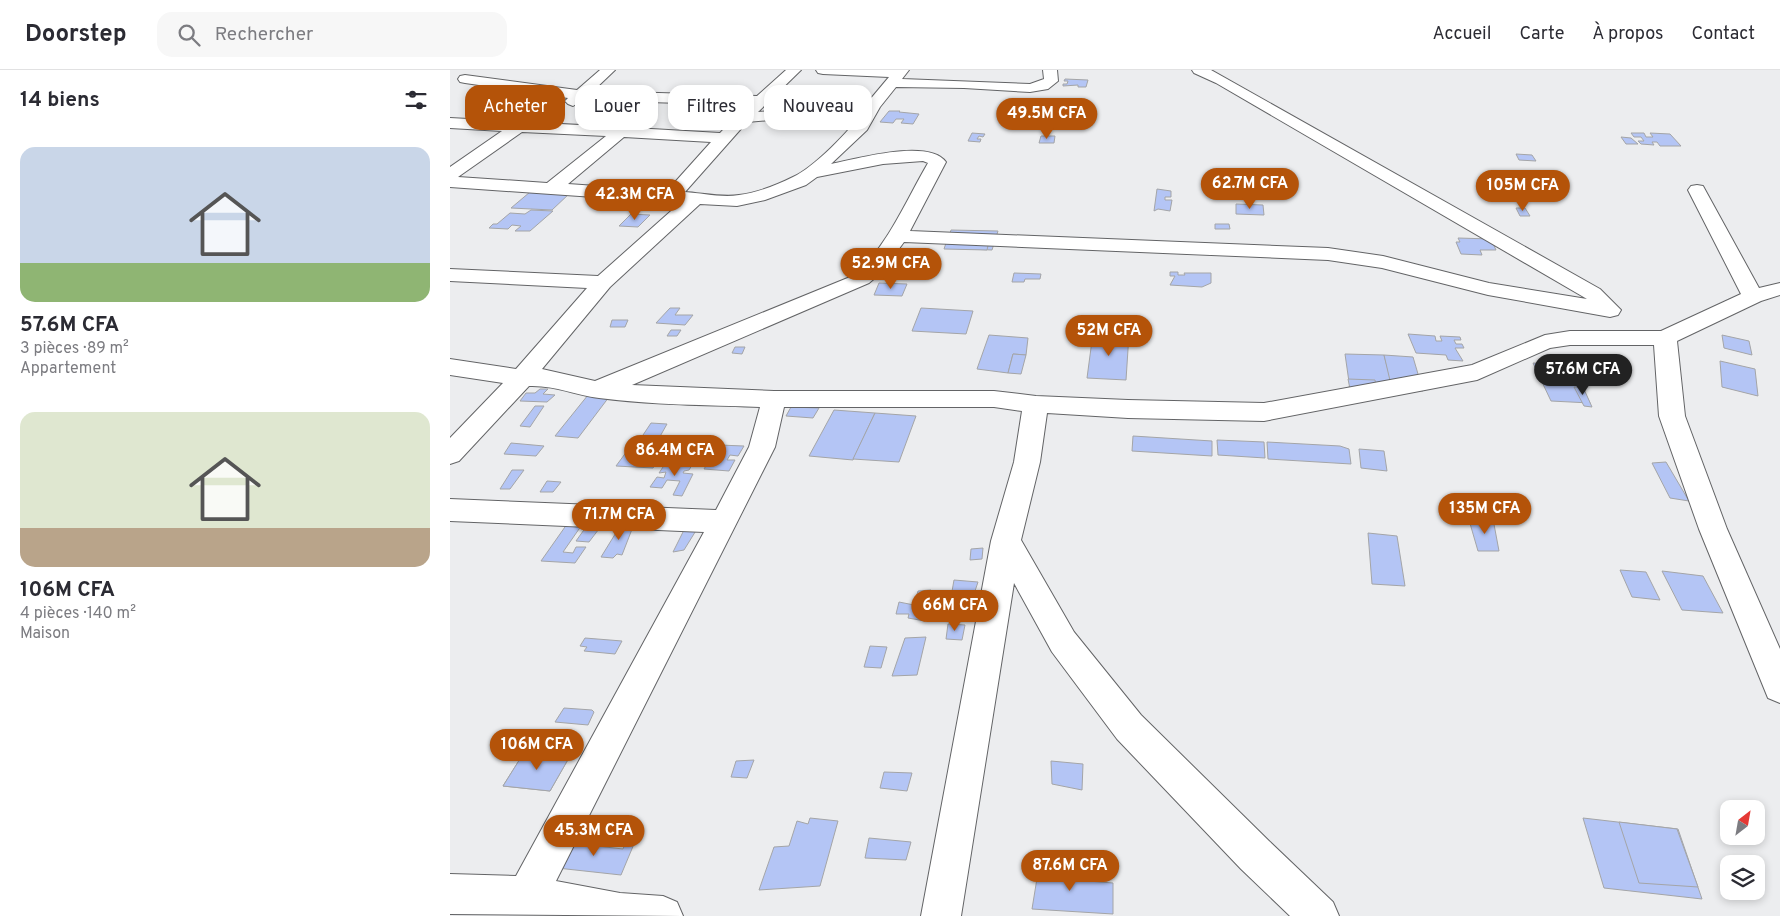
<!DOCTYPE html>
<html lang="fr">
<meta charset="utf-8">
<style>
:root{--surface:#fff;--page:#f7f7f7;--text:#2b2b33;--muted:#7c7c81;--line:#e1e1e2;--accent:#b45309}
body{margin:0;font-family:Overpass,sans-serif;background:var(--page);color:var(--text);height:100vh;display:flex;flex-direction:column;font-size:19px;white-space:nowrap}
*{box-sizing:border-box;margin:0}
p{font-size:16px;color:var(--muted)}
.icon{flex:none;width:28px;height:28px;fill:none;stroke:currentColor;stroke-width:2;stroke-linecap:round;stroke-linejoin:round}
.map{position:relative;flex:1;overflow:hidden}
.panel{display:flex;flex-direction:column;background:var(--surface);width:450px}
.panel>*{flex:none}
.top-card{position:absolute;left:15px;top:15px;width:475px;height:45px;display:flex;gap:10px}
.needle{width:32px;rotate:31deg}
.tools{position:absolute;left:1270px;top:730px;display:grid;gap:10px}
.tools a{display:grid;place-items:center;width:45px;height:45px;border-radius:10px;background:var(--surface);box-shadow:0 2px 8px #0003;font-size:25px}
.price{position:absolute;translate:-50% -42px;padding:0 11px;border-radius:18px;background:var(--accent);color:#fff;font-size:16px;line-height:32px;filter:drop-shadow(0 1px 2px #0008)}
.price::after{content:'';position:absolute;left:50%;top:30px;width:15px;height:11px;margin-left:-8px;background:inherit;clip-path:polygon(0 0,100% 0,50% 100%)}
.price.active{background:#222;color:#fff}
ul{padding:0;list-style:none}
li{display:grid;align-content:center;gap:10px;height:265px;padding:0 20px}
li span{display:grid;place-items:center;height:155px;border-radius:15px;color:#555}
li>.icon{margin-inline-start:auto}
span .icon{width:90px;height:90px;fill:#fffc;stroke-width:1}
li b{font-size:21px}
h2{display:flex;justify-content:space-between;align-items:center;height:60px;padding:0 20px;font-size:21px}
.chip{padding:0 18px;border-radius:15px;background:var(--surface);box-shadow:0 2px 8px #0003;font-size:18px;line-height:45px}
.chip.active{background:var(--accent);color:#fff}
header{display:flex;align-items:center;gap:30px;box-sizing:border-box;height:70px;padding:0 25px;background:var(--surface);border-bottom:1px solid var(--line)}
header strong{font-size:24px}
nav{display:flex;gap:28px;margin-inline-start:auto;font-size:18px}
.search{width:350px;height:45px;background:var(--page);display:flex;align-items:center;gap:12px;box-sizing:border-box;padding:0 18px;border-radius:15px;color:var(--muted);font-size:19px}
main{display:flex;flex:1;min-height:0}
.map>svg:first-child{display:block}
</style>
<header>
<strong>Doorstep</strong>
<div class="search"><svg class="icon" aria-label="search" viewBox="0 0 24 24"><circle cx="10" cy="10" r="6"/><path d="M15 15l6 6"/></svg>Rechercher</div>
<nav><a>Accueil</a><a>Carte</a><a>À propos</a><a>Contact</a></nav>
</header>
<main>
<section class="panel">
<h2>14 biens<svg class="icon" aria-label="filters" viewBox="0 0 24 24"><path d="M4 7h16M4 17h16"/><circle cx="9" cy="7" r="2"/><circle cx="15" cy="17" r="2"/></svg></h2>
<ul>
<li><span style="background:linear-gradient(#c9d6e8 75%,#8fb573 0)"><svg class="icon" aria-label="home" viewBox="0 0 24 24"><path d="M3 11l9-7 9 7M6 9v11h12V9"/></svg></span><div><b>57.6M CFA</b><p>3 pièces · 89 m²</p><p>Appartement</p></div></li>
<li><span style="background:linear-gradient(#dfe7d0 75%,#b9a48a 0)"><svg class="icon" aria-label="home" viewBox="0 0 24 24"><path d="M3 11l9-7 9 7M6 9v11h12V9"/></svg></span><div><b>106M CFA</b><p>4 pièces · 140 m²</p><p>Maison</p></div></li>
</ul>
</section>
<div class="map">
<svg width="1330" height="846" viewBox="0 0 1330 846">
<rect width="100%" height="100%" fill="#ecedef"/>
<g fill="#b4c5f5" stroke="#a4a5a7">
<polygon points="615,9 638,10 636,17 628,17 628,15 613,16 613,14 617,14 618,11 614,11"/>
<polygon points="439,41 450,41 449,42 469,44 463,54 451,53 454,49 446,49 443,53 430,52"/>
<polygon points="607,50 625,50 624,54 626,54 624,57 610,56 606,55"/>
<polygon points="522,63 535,64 533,67 529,66 527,69 531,69 530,72 518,71"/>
<polygon points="1181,63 1194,63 1196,67 1203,67 1200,63 1220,64 1231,76 1210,76 1207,72 1202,72 1204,75 1191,74 1188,71 1194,71 1191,67 1184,67"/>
<polygon points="591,66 605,66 604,73 589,73"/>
<polygon points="1171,67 1181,68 1188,74 1176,74"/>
<polygon points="1066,84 1082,85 1086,91 1069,90"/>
<polygon points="785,102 800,103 800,114 785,113"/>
<polygon points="773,104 781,104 780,113 773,112"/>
<polygon points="1032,109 1057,110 1060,113 1033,112"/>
<polygon points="707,119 721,121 721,127 715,127 715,130 722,130 720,141 708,139 704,141"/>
<polygon points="80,122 120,123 102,140 61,138"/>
<polygon points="786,134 813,135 814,145 786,144"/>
<polygon points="1066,138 1075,138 1080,146 1070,146"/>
<polygon points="81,140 103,141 80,161 65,161 71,156 62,155 58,159 39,158 43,154 47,154 60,143 75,144"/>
<polygon points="181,144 200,145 188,157 169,156"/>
<polygon points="765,154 779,154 780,159 765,159"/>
<polygon points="501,160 548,161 542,180 495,178"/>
<polygon points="540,167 537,180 494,179 496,173"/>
<polygon points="1008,168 1041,169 1046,180 1030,180 1032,185 1011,184 1006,172 1010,172"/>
<polygon points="720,202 728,202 728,205 735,205 734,203 761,203 761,213 752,217 720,215 725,206 720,206"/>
<polygon points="564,203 591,204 590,209 575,209 574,212 562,212"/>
<polygon points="429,213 457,214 452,226 424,225"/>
<polygon points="220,238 230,238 225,245 243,245 235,255 206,253"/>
<polygon points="471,238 523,241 516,264 462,261"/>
<polygon points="162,250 178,250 175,257 160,257"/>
<polygon points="221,260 231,260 227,266 217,266"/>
<polygon points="643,263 679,264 676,310 637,308"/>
<polygon points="958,264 985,266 986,271 992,271 990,266 1010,267 1011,270 1004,270 1006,274 1012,274 1014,278 1005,278 1013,291 998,290 996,285 966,283"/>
<polygon points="539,265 578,268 576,285 563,284 558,303 527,299"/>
<polygon points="1272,265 1299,271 1302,285 1274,278"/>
<polygon points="285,277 295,277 292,284 282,283"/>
<polygon points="563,284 576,285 571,304 558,303"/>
<polygon points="895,284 934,285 944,322 900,319 899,316 905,316 904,312 899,312"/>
<polygon points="934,285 963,287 973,321 942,319"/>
<polygon points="1270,291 1305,299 1308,326 1272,317"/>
<polygon points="1083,293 1121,295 1140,333 1101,331"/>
<polygon points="1086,298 1116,300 1121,314 1093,313"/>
<polygon points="898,309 925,310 927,321 900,319"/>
<polygon points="1124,317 1133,317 1142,337 1134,336"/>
<polygon points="90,319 98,319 93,324 105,325 97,332 70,331 76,323 85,323"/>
<polygon points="138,325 159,327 128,368 105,366"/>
<polygon points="85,336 94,336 80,357 70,356"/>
<polygon points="341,337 369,338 363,348 336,346"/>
<polygon points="384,340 425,343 403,390 359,386"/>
<polygon points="425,343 466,346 449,392 403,389"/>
<polygon points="201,353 217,354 208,370 191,368"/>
<polygon points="683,366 762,371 762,386 682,381"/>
<polygon points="767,370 814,372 815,388 768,385"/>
<polygon points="817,372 890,376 899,379 901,394 818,389"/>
<polygon points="61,373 94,376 86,386 54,384"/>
<polygon points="269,375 294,376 288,386 280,385 277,390 285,390 279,401 254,399"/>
<polygon points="180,377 216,379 203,398 166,396"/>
<polygon points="909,379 934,381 937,401 911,398"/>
<polygon points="1216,392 1239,431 1220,428 1202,393"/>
<polygon points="215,394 242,395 239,400 234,401 233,403 243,404 232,426 223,425 230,411 217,410 212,418 200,417 207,407 214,408 216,402 209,403"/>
<polygon points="62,400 74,400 60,419 50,419"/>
<polygon points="97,411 111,412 103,422 90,422"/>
<polygon points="122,447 136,449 113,482 123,483 126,477 136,477 125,493 91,491"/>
<polygon points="1043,449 1049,481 1028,481 1019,450"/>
<polygon points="141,450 155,451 139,472 126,471"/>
<polygon points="172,453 184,454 172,485 167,484 163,488 151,487"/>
<polygon points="247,459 234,480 223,482 234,460"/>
<polygon points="918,463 947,466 955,516 922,514"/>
<polygon points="533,478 532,489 520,490 521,479"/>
<polygon points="1170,500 1196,502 1210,530 1182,527"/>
<polygon points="1212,501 1253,506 1273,543 1232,540"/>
<polygon points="504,510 528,512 522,530 501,527"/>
<polygon points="481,520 475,551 458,548 459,544 446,544 449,532 464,535 468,521"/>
<polygon points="498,554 515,555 512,570 496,569"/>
<polygon points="476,567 467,605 442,606 455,568"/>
<polygon points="135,568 172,571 165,584 134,581 137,577 130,576"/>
<polygon points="420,576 437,577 431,598 414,597"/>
<polygon points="114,638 142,640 144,642 138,655 105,652"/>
<polygon points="75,681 120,686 100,721 53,716"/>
<polygon points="75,681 120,686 100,721 53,716"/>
<polygon points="304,690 297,708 281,707 286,691"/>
<polygon points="601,691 633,694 632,720 602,714"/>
<polygon points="434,702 462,703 457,721 430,718"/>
<polygon points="360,748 388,751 370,816 309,820 324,777 339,776 347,751 358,754"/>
<polygon points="1133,748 1228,759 1252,829 1154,818"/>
<polygon points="1169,752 1227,759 1248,817 1189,813"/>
<polygon points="180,761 189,762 171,805 98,797 111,772 173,779"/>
<polygon points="419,768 461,772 456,790 415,788"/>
<polygon points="590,790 613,792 613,809 663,813 663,844 582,839"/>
</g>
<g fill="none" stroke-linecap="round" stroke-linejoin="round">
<defs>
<path id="minor" d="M150 0H165L143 21 307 26 336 0H351L308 42 418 32 439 7 373 4 368 3 366 0H459L452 9 580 14 594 9 593 0H607L608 11 598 19 580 22 514 18 446 17 430 37 417 60 381 94C406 89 479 68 496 92L460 161 878 178 933 186 1039 213 1137 229 766 13 744 3 742 0H761L1150 219 1171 240 1168 245 1160 247 1038 225 932 198 878 190 454 172 432 202 419 213 182 315 324 321H544L586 326 678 330 814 333 1022 295 1095 265 1120 261H1211L1291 224 1238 120 1241 116 1247 115 1253 116 1309 218 1330 213V225L1311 231 1227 271 1235 346 1277 459 1330 579V633L1318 628 1249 459 1209 346 1204 275H1120L1100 278 1027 310 814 351 678 348 597 343 590 392 571 470 624 562 691 645 819 771 883 832 889 846H840L791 799 667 669 602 582 564 513 511 846H471L541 471 564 392 572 341 544 337H334L325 377 106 811 170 823 213 826 227 832 233 846 0 844V804L66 806 254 462 0 451V429L266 440 299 377 310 337C256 335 202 335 149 328 125 325 104 315 79 316L9 391 0 394V368L53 313 0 305V289L66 299 137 218 0 211V199L148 206 230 133 0 117V97L52 61 0 58V48L167 57 176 53 182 55 184 58 270 63 297 35 133 30 123 36 118 34 115 31 118 28 15 13 10 12 8 9 10 6 15 5 127 20ZM412 42C401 60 363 98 343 107 327 115 306 123 289 125 272 128 252 123 235 122L297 52ZM72 62 156 66 97 113 8 107ZM174 67 261 72 217 121 118 114ZM473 91 478 93C455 132 439 174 405 205L145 311 92 299 160 217 250 134 287 136 315 130 356 115 367 107 433 94Z"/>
</defs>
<use href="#minor" stroke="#636466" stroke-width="2"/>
<use href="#minor" fill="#fff" fill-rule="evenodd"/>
</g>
</svg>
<div class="tools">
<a><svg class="needle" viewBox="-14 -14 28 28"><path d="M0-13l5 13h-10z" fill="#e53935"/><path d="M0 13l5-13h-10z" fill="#7c7c81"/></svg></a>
<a><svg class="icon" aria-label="layers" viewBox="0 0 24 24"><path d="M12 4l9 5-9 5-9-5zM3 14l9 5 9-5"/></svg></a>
</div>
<b class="price" style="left:597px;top:70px">49.5M CFA</b>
<b class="price" style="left:800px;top:140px">62.7M CFA</b>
<b class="price" style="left:1073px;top:142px">105M CFA</b>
<b class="price" style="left:185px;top:151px">42.3M CFA</b>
<b class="price" style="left:441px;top:220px">52.9M CFA</b>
<b class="price" style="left:659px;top:287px">52M CFA</b>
<b class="price active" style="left:1133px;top:326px">57.6M CFA</b>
<b class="price" style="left:225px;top:407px">86.4M CFA</b>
<b class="price" style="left:1035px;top:465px">135M CFA</b>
<b class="price" style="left:169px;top:471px">71.7M CFA</b>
<b class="price" style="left:505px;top:562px">66M CFA</b>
<b class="price" style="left:87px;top:701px">106M CFA</b>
<b class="price" style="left:144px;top:787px">45.3M CFA</b>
<b class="price" style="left:620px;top:822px">87.6M CFA</b>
<div class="top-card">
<a class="chip active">Acheter</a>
<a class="chip">Louer</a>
<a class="chip">Filtres</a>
<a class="chip">Nouveau</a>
</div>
</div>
</main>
